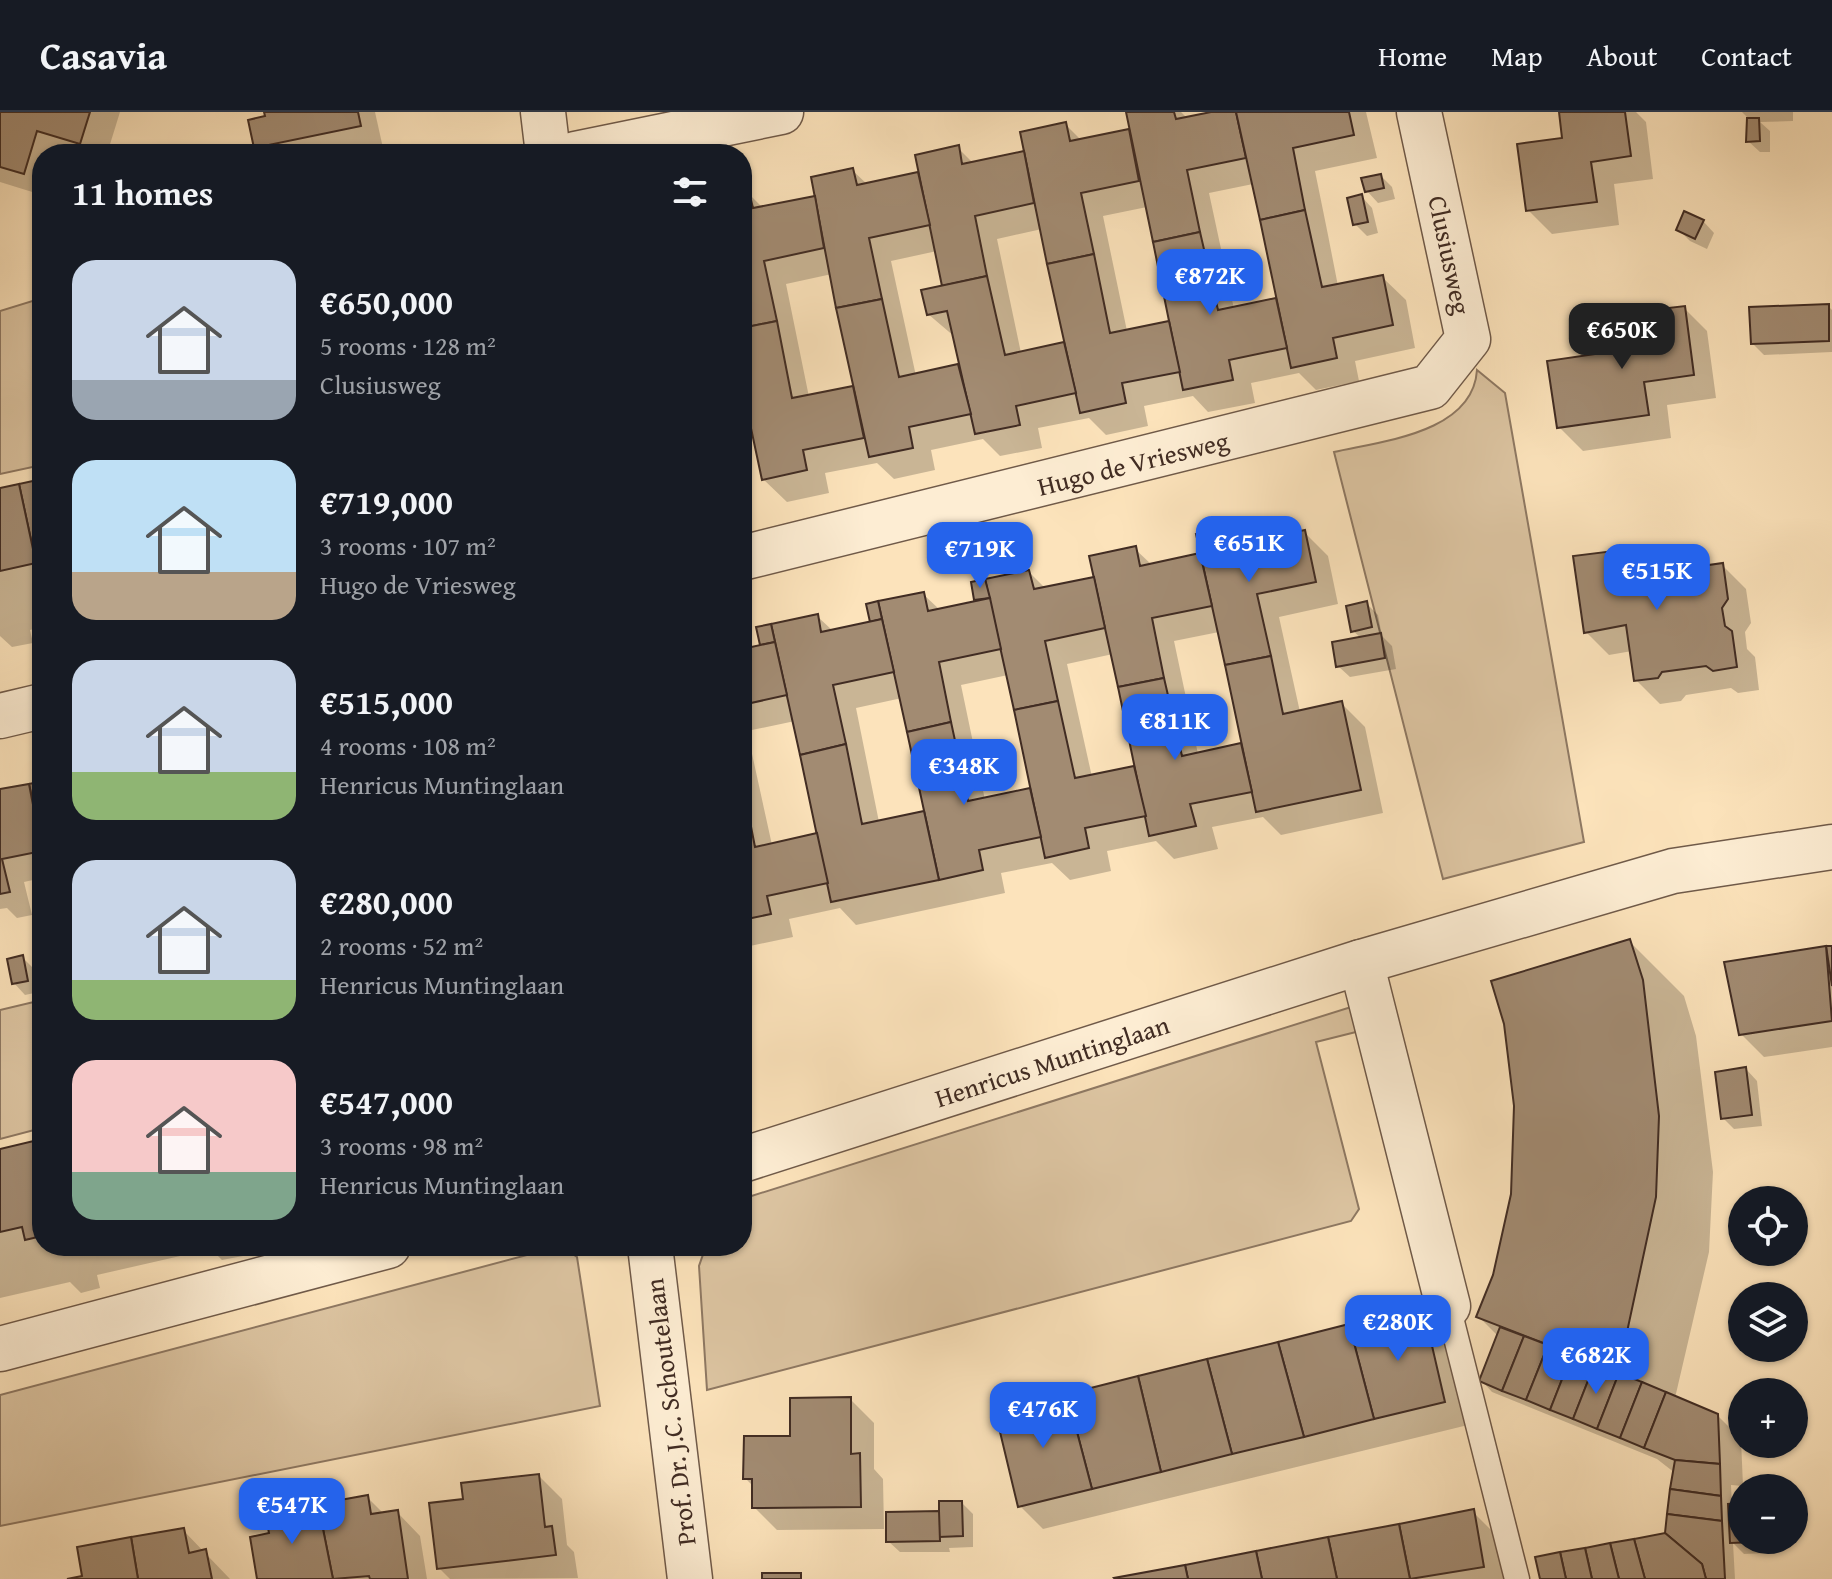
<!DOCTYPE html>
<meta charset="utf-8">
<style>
:root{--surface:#171b24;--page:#20242c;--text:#f1f3f6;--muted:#9ea1a6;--line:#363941;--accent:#2563eb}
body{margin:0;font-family:"Gentium Book Plus",serif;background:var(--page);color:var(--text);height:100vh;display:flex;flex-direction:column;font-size:30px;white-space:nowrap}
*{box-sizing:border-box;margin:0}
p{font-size:26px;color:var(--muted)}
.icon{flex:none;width:44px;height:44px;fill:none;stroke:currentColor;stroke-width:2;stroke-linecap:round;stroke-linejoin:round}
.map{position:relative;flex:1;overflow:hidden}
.side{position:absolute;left:32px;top:32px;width:720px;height:1112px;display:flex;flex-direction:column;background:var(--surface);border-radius:32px;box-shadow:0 2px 6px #0004}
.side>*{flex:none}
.fabs{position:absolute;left:1728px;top:1074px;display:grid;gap:16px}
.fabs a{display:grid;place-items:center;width:80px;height:80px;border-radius:50%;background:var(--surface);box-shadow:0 2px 6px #0004;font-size:40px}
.price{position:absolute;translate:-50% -68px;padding:0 18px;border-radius:16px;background:var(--accent);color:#fff;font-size:26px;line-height:52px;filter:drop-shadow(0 2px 4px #0008)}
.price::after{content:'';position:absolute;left:50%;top:48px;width:24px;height:18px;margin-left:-12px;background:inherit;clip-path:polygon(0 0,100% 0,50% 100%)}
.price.active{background:#222;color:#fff}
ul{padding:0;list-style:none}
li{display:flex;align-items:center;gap:24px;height:200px;padding:0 40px}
li span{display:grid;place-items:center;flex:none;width:224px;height:160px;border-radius:24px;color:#555}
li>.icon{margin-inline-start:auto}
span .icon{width:96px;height:96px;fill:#fffc;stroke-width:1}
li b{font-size:34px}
h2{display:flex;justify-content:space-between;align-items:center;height:96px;padding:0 40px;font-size:34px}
header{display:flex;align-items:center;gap:48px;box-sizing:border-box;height:112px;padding:0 40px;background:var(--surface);border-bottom:2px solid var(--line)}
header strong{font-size:38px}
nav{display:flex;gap:44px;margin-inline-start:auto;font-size:28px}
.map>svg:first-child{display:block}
</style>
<header>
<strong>Casavia</strong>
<nav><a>Home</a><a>Map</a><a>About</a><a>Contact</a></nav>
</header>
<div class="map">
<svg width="1832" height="1467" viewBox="0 0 1832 1467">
<rect width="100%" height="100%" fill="#fce3bb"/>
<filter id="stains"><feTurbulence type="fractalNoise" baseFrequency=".0025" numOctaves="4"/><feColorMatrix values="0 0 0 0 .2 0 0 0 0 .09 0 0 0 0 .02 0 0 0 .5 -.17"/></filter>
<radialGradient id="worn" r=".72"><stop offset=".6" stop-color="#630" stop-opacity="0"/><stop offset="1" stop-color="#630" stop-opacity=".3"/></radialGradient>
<g fill="#dcc4a1" stroke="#8e7862" stroke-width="2">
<polygon points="42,186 42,353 0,362 0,199"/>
<path d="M1477 258 1505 281 1584 730 1443 767 1334 340C1382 329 1473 321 1477 258Z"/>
<polygon points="42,888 42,1016 0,1027 0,898"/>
<polygon points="1351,895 1356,920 1316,930 1359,1097 1351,1109 707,1278 699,1154 706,1134 742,1134 742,1087"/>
<polygon points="561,1134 577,1145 600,1294 0,1414 0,1283"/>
</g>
<g fill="#0003" fill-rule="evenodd">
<polygon points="0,0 120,0 107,42 42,42 42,83 0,70"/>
<polygon points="266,0 375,0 383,36 357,42 262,42 256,35"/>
<path d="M1128 0H1181L1188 7 1220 0H1366L1377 46 1315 59 1328 123 1338 174 1382 165 1406 188 1415 236 1355 249 1359 269 1316 278 1299 261 1251 271 1255 291 1208 300 1193 284 1144 294 1148 314 1106 323 1089 306 1038 316 1042 336 1000 344 983 327 931 338 935 358 894 367 877 351 825 361 829 381 787 390 763 367 742 264V83L749 82 763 96 817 86 852 58 868 73 921 62 958 36 974 52 1026 41 1065 12 1082 29 1131 19ZM1253 72 1278 187 1234 197 1209 81ZM1147 95 1171 210 1127 219 1103 104ZM1042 117 1067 232 1021 241 997 127ZM937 139 944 176 928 202 955 225 961 254 916 264 891 149ZM832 162 855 276 809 285 786 172Z"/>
<polygon points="1561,0 1636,0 1646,10 1653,67 1614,72 1619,113 1552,122 1528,98 1565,27"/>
<polygon points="1742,0 1793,0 1793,9 1760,10 1770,19 1770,40 1760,40 1748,29 1749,7"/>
<polygon points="1381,64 1392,75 1395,87 1378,91 1367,79"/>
<polygon points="1361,84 1372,96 1378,121 1367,124 1355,112"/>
<polygon points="1703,109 1714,121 1707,137 1690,129 1679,118"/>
<polygon points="1828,194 1832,198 1832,240 1764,243 1753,232"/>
<polygon points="1684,196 1707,219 1716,286 1667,293 1671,326 1583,339 1559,315 1632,239"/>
<polygon points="42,369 42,515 30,518 33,531 12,535 0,524 0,379"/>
<path d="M1241 414 1257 431 1305 421 1328 444 1338 492 1279 505 1300 600 1341 591 1365 615 1383 701 1281 723 1263 705 1212 715 1218 737 1174 747 1156 729 1107 739 1111 759 1070 768 1052 751 1001 761 1005 781 856 813 840 796 789 807 793 825 750 834 742 826V539L764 534 762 532 817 504 833 519 874 511 923 482 940 498 979 490 976 487 1029 460 1045 476 1097 466 1135 437 1152 453 1203 442ZM1219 520 1244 632 1198 642 1174 529ZM1113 542 1137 655 1092 665 1067 552ZM1008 563 1033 678 985 688 961 573ZM902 586 927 700 879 710 856 596ZM795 609 820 723 772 733 747 619Z"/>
<polygon points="1645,437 1668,460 1669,469 1722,453 1746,477 1751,511 1745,520 1747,537 1755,545 1759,578 1738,581 1731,576 1686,583 1681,589 1660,592 1636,568 1632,539 1609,543 1586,520"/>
<polygon points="1367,492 1378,503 1382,524 1392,534 1396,557 1350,565 1338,554 1361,526 1353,519"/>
<polygon points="42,671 42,766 24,770 32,803 17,806 7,796 0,797 0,680"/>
<polygon points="1630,830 1684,884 1696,924 1713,1060 1709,1140 1675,1286 1717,1303 1741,1327 1743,1374 1731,1373 1732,1393 1742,1393 1742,1428 1767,1428 1767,1441 1744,1442 1733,1431 1735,1467 1542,1467 1666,1423 1675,1361 1657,1347 1492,1280 1481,1268 1499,1225 1479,1205"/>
<polygon points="1832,836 1832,935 1764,945 1741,922 1726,852"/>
<polygon points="23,846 34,857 39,880 25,883 14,871"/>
<polygon points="1746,957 1757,969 1762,1014 1734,1017 1723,1006"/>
<polygon points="42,1030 42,1134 240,1134 243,1144 222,1148 211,1137 97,1163 100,1176 81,1181 70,1170 0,1186 0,1039"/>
<polygon points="1422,1198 1445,1221 1468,1313 1043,1417 1020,1394"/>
<polygon points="850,1287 874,1311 874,1357 883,1367 884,1417 777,1418 754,1395 754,1375 745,1366 792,1326"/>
<polygon points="539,1364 562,1387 567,1433 574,1440 578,1466 450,1467 439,1456 465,1389"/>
<polygon points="367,1385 384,1402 397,1400 420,1424 427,1467 259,1467 272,1423"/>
<polygon points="962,1391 973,1402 973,1435 949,1436 950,1440 900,1440 888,1429"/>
<polygon points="1473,1400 1496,1423 1504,1467 1122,1467"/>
<polygon points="183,1418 230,1467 77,1467 84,1466"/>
</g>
<g fill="#a28b72" stroke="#412c23" stroke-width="2">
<polygon points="0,0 90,0 80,32 37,19 24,62 0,55"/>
<polygon points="264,0 358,0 361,14 254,36 248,8 265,4"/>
<polygon points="1126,0 1174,0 1176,7 1211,0 1236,0 1246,46 1187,58 1200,120 1153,130"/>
<polygon points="1236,0 1349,0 1354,23 1293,36 1305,98 1260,108"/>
<polygon points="1559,0 1625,0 1631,44 1591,50 1597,90 1526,99 1517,32 1562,26"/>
<polygon points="1747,6 1759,6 1760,29 1746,30"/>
<polygon points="1066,10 1070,29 1129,17 1139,69 1081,81 1094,142 1047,152 1020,20"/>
<polygon points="959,33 962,52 1024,39 1034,91 975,104 987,164 942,174 915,43"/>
<polygon points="853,56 857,73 918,60 930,113 869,126 882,187 836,196 811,65"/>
<polygon points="1381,62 1384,76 1365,80 1361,66"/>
<polygon points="749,80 753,96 815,84 824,136 764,149 777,209 742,216 742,81"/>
<polygon points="1362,82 1368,110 1353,113 1347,86"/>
<polygon points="1305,98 1322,175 1383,163 1393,213 1333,226 1337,246 1291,256 1260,108"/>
<polygon points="1684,99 1704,108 1695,127 1676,118"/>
<polygon points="1200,120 1218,198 1276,186 1287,236 1229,248 1233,268 1183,278 1153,130"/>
<polygon points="1094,142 1110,221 1169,209 1180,260 1122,271 1126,291 1080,301 1047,152"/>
<polygon points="987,164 1005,243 1064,230 1076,281 1016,294 1020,313 975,322 947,199 927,203 921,178"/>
<polygon points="882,187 899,265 958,252 971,302 909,315 913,336 869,345 836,196"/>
<polygon points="1829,192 1829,229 1751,232 1749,195"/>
<polygon points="1685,194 1694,263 1644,270 1649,303 1557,316 1547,249 1630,237 1625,201"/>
<polygon points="777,209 792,286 853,274 864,326 803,338 807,358 762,368 742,274 742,216"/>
<polygon points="42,367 42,450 36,451 19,372"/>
<polygon points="19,372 36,451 0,459 0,376"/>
<polygon points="1241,412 1245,431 1305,418 1316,470 1257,482 1271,544 1225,553 1196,422"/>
<polygon points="1136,434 1140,454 1200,441 1212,494 1152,506 1164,566 1118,575 1089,444"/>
<polygon points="1646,435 1650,469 1682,465 1688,456 1723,451 1728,487 1722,496 1725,514 1732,519 1737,555 1713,559 1706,554 1662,560 1658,566 1634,569 1626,513 1584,521 1573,444"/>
<polygon points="1029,458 1034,477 1094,465 1105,516 1045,529 1058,589 1014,598 985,467"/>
<polygon points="985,467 990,486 974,488 971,470"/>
<polygon points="924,480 928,499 990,486 1001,537 939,550 951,610 907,620 878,489"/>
<polygon points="878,489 882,507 870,510 866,492"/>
<polygon points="1367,489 1372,515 1351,520 1346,494"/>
<polygon points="818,502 821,520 882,507 894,560 833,573 846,632 800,643 771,512"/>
<polygon points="771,512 775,530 760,533 756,515"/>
<polygon points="1381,521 1385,546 1336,555 1332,530"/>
<polygon points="775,530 787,583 742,593 742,537"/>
<polygon points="1271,544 1283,602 1342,589 1361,678 1256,700 1225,553"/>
<polygon points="1164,566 1182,644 1241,631 1252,680 1190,692 1196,714 1149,724 1118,575"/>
<polygon points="1058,589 1075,666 1134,654 1146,704 1085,716 1089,736 1045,746 1014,598"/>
<polygon points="951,610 968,689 1030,676 1041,725 979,738 983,758 939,768 907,620"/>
<polygon points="846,632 862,712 924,699 939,768 831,790 800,643"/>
<polygon points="42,669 42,733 29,672"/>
<polygon points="742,669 755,735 817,721 828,771 767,784 771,802 742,808"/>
<polygon points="29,672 42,739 2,747 10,780 0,782 0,677"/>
<polygon points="1630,827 1643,868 1659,1004 1656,1085 1627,1220 1611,1257 1476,1205 1493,1163 1511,1082 1514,994 1504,912 1491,869"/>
<polygon points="1826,834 1832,834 1832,874"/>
<polygon points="1826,834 1832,909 1739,923 1724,850"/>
<polygon points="23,843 28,869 12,872 7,847"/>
<polygon points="1746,955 1752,1003 1721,1007 1715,960"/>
<polygon points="42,1027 42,1124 25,1128 22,1115 0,1120 0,1037"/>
<polygon points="1423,1195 1445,1290 1374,1307 1349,1212"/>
<polygon points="1349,1212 1374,1307 1304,1325 1278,1230"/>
<polygon points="1500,1215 1524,1224 1502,1279 1479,1269"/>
<polygon points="1524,1224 1548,1233 1526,1288 1502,1279"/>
<polygon points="1278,1230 1304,1325 1232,1342 1207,1247"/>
<polygon points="1548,1233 1572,1242 1550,1298 1526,1288"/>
<polygon points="1572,1242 1595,1251 1573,1307 1550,1298"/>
<polygon points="1207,1247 1232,1342 1161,1360 1138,1264"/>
<polygon points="1595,1251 1619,1261 1597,1317 1573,1307"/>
<polygon points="1619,1261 1642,1270 1620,1326 1597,1317"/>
<polygon points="1138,1264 1161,1360 1092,1377 1067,1282"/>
<polygon points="1642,1270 1666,1280 1644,1336 1620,1326"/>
<polygon points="1666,1280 1718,1302 1720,1352 1675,1348 1644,1336"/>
<polygon points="1067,1282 1092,1377 1018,1395 995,1299"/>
<polygon points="851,1285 851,1342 860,1341 861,1395 752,1396 752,1367 743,1367 744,1324 790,1324 790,1286"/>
<polygon points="1675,1348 1720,1352 1721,1384 1670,1377"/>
<polygon points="539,1362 545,1415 552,1414 556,1443 437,1457 429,1391 463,1387 461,1371"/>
<polygon points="1670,1377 1721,1384 1722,1409 1667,1402"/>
<polygon points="368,1383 371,1402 398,1398 408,1467 370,1467 369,1464 333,1467 318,1392"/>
<polygon points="939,1389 962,1389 963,1424 939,1425"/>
<polygon points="1742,1391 1742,1428 1757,1430 1730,1431 1728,1392"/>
<polygon points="318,1392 333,1467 257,1467 250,1425 269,1421 265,1401"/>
<polygon points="1474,1397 1484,1455 1410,1467 1399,1412"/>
<polygon points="939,1399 940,1429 886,1430 886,1400"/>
<polygon points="1667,1402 1722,1409 1725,1467 1706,1467 1702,1452 1665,1421"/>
<polygon points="1399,1412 1410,1467 1337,1467 1328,1425"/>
<polygon points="184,1416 189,1441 206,1437 212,1467 138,1467 131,1425"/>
<polygon points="1665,1421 1702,1452 1706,1467 1645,1467 1634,1427"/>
<polygon points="131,1425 138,1467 67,1467 82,1464 77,1435"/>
<polygon points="1328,1425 1337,1467 1262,1467 1256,1439"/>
<polygon points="1634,1427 1645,1467 1619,1467 1610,1431"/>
<polygon points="1610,1431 1619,1467 1592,1467 1585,1436"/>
<polygon points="1585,1436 1592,1467 1566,1467 1560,1440"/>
<polygon points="1256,1439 1262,1467 1188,1467 1185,1453"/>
<polygon points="1560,1440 1566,1467 1540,1467 1535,1445"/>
<polygon points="1185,1453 1188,1467 1115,1467 1114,1466"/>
<rect x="762" y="1461" width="39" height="6"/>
</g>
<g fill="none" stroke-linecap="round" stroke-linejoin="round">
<defs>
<polyline id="lane" points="1448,1194 1517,1467"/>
<g id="street">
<polyline points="543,0 548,42"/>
<polyline points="575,42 781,0"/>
<polyline points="742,446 1430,275 1468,227 1419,0"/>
<polyline points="0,604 42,594"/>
<polyline points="1361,850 1448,1194"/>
<polyline points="742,1048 1361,850 1673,759 1832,735"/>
<polyline points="650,1134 690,1467"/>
<polyline points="0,1237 388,1134"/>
</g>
</defs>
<use href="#lane" stroke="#705a49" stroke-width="27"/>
<use href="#street" stroke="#705a49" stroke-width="47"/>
<use href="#lane" stroke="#fdedd3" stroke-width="24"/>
<use href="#street" stroke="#fdedd3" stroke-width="44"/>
</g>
<g text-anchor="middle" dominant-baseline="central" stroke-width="7" stroke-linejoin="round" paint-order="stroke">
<g font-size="26" fill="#412c23" stroke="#fdedd3">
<text transform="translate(1450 143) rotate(78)">Clusiusweg</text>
<text transform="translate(1133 351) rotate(-14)">Hugo de Vriesweg</text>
<text transform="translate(1052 949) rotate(-18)">Henricus Muntinglaan</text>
<text transform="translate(670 1300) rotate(-97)">Prof. Dr. J.C. Schoutelaan</text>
</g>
</g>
<rect width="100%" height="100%" filter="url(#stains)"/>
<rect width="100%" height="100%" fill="url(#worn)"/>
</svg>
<div class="fabs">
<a><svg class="icon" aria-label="locate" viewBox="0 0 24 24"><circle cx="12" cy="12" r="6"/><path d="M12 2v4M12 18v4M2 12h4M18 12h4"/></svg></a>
<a><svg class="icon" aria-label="layers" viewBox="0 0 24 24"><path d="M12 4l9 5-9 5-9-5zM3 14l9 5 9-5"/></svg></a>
<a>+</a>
<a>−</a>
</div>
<b class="price" style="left:1210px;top:205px">€872K</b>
<b class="price active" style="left:1622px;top:259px">€650K</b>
<b class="price" style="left:1249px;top:472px">€651K</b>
<b class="price" style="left:980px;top:478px">€719K</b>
<b class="price" style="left:1657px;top:500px">€515K</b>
<b class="price" style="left:1175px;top:650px">€811K</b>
<b class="price" style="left:964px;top:695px">€348K</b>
<b class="price" style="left:1398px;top:1251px">€280K</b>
<b class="price" style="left:1596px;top:1284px">€682K</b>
<b class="price" style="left:1043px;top:1338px">€476K</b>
<b class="price" style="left:292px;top:1434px">€547K</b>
<section class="side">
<h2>11 homes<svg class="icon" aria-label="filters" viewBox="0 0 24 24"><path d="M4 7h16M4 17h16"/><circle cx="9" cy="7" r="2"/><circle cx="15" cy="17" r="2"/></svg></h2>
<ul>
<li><span style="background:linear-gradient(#c9d6e8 75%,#9aa5b1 0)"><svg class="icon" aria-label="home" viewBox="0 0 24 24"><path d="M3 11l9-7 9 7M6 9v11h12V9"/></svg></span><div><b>€650,000</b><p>5 rooms · 128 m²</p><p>Clusiusweg</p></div></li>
<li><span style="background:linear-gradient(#bfe0f5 70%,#b9a48a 0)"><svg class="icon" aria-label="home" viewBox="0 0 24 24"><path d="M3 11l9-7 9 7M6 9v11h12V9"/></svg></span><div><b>€719,000</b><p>3 rooms · 107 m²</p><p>Hugo de Vriesweg</p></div></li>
<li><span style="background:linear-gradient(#c9d6e8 70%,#8fb573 0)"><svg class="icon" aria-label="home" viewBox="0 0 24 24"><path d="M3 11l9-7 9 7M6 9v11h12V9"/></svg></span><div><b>€515,000</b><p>4 rooms · 108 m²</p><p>Henricus Muntinglaan</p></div></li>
<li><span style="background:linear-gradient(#c9d6e8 75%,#8fb573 0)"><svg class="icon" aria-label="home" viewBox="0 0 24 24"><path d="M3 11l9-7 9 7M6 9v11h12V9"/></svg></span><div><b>€280,000</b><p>2 rooms · 52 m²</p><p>Henricus Muntinglaan</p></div></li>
<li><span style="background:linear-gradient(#f6c9c9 70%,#7fa58c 0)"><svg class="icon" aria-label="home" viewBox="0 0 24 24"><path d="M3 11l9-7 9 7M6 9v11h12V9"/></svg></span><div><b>€547,000</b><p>3 rooms · 98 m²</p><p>Henricus Muntinglaan</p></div></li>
</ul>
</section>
</div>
